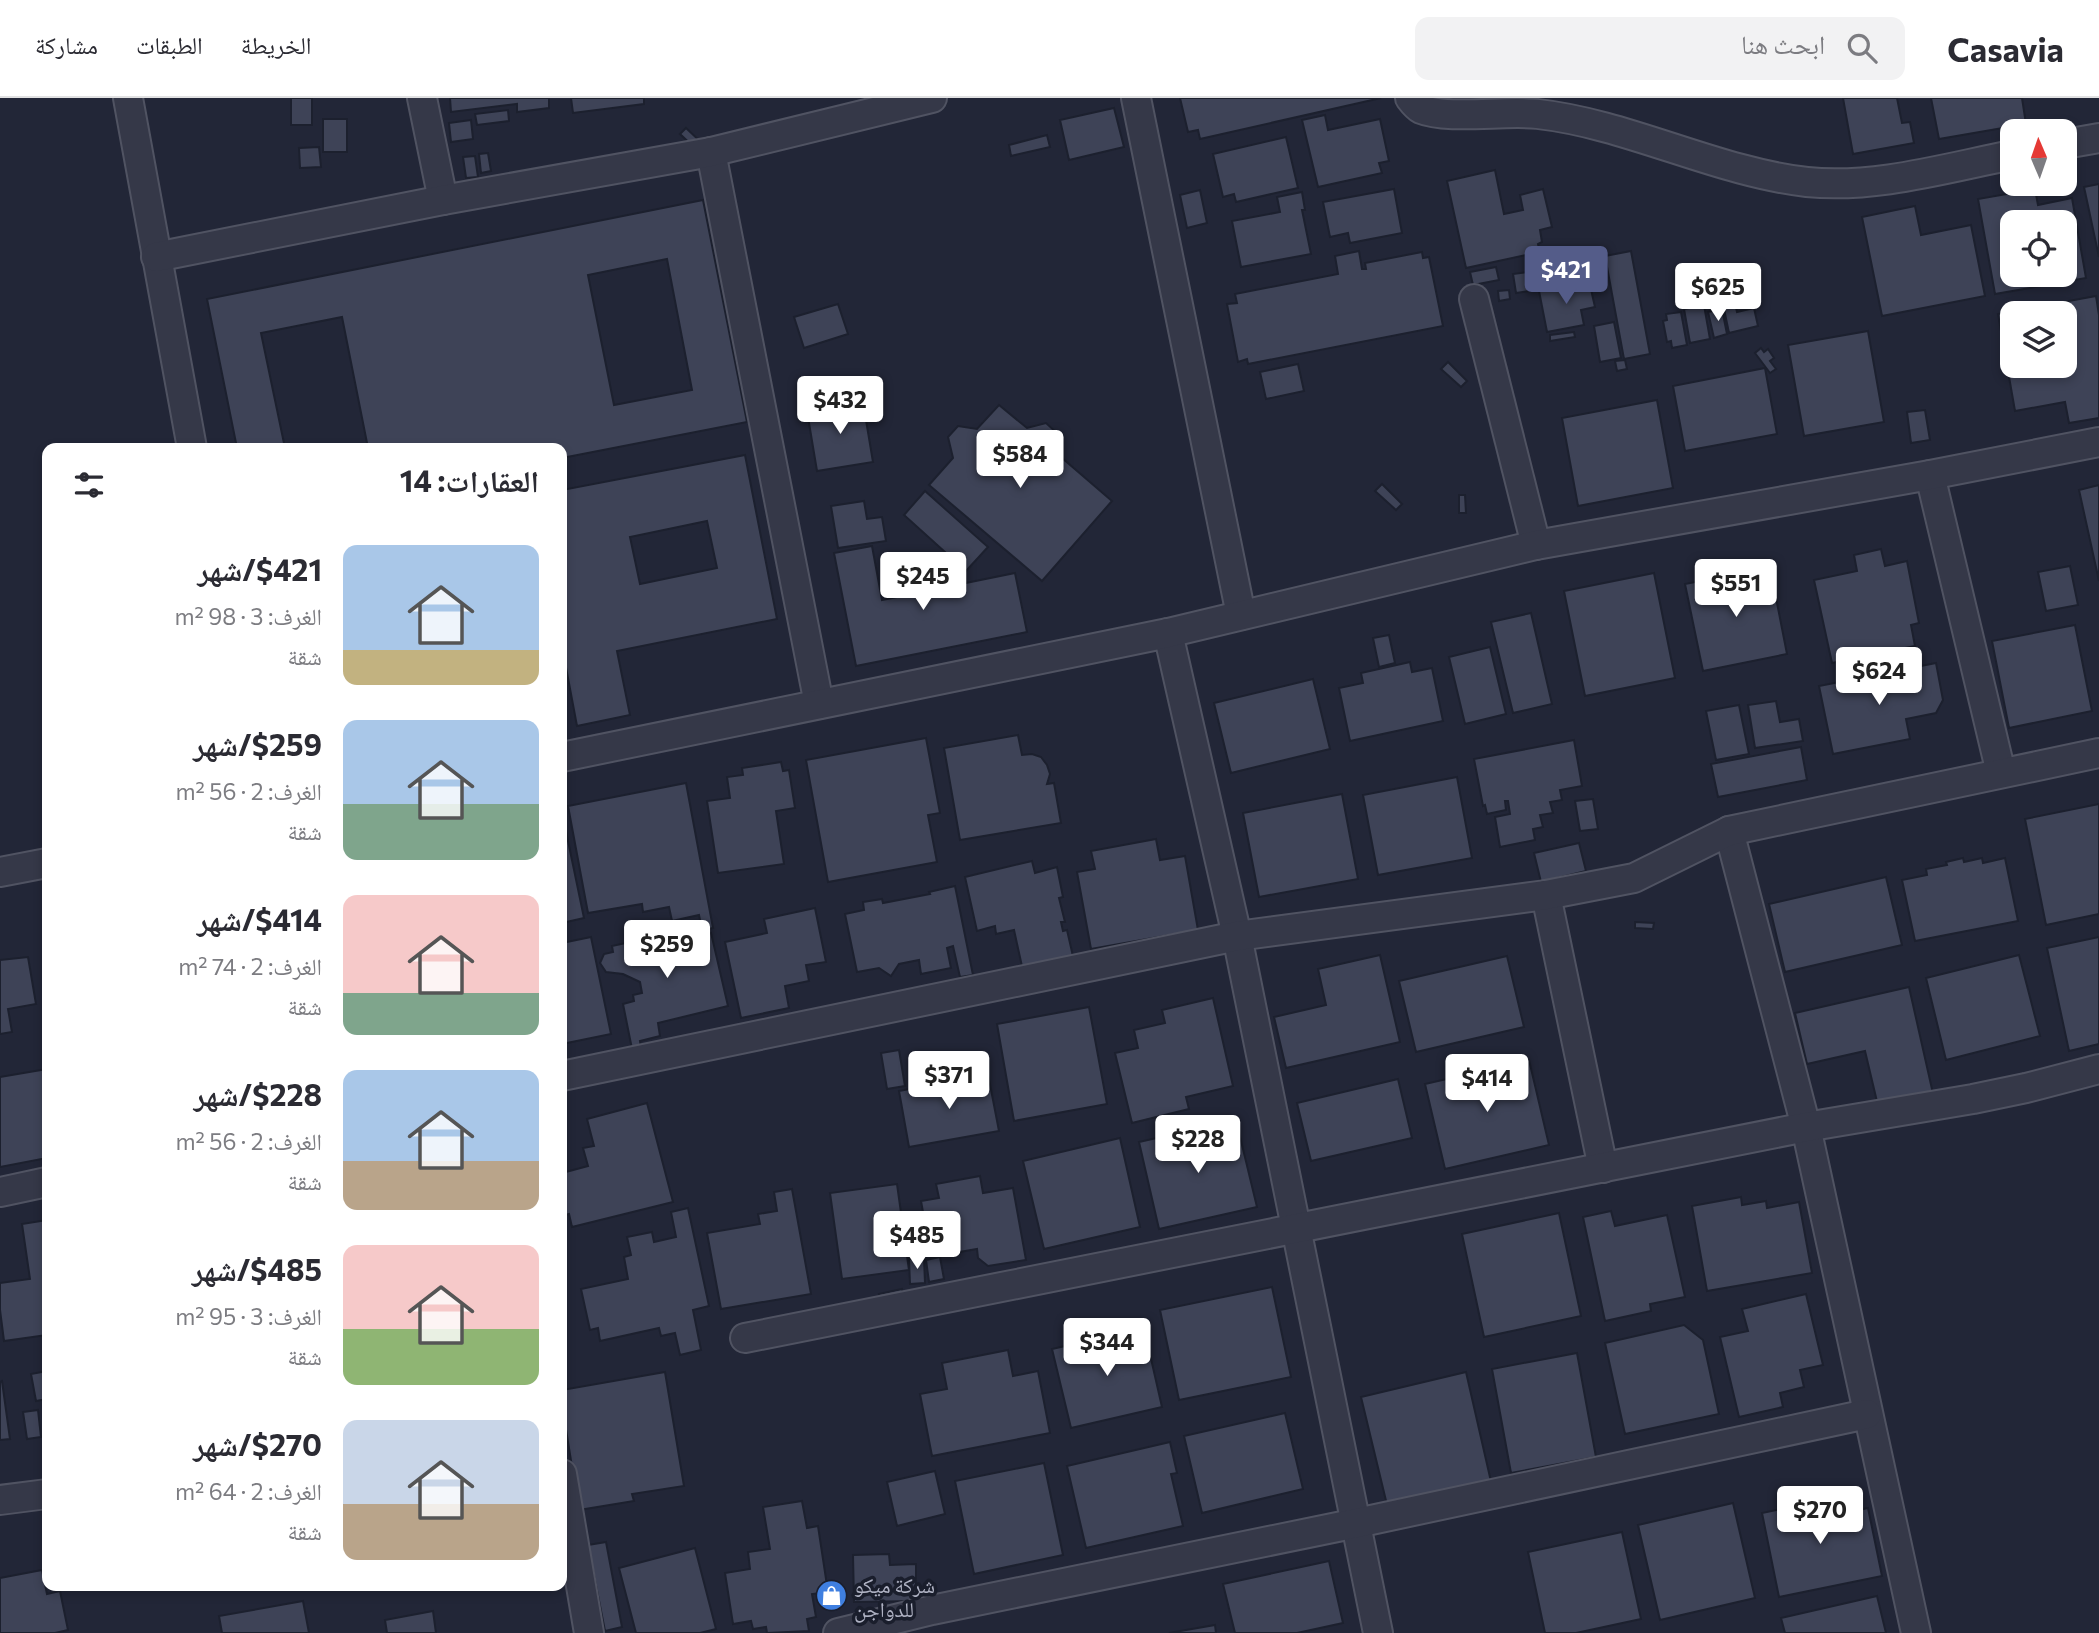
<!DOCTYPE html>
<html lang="ar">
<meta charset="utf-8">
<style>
:root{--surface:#fff;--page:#f2f2f3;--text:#2b2b33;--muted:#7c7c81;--line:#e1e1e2;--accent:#545c89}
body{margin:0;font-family:Commissioner,"Noto Naskh Arabic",sans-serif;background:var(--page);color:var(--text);direction:rtl;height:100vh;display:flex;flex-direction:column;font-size:26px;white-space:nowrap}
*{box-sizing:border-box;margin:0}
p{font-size:23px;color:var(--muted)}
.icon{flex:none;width:38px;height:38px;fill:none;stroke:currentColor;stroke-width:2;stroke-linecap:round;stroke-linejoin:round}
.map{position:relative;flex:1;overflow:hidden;direction:ltr}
.drawer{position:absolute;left:42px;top:345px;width:525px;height:1148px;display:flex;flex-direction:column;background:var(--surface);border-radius:14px;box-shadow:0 4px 10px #0003;direction:rtl}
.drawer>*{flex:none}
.needle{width:46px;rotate:358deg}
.controls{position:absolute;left:2000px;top:21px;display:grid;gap:14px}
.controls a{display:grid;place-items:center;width:77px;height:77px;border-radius:14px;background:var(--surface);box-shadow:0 4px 10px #0003;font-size:35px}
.price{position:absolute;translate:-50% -60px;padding:0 16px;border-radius:7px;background:#fff;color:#222;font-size:23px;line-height:46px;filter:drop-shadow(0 2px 4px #0008)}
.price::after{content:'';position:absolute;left:50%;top:42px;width:21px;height:16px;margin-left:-10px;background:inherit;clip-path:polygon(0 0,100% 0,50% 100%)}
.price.current{background:var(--accent);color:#fff}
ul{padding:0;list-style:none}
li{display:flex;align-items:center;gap:21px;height:175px;padding:0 28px}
li span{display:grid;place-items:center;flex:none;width:196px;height:140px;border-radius:14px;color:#555}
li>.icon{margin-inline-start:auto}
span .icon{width:84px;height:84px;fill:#fffc;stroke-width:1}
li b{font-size:30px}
h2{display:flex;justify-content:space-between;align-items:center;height:84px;padding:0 28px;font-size:30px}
header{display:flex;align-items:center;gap:42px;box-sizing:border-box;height:98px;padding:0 35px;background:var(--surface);border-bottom:2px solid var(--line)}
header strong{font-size:33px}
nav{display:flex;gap:38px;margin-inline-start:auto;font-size:24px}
.search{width:490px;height:63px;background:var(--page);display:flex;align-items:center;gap:18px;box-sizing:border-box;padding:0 24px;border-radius:14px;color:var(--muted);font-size:26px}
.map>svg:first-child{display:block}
</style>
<header>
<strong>Casavia</strong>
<div class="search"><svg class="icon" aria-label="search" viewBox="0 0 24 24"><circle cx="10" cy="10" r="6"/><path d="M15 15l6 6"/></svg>ابحث هنا</div>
<nav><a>الخريطة</a><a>الطبقات</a><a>مشاركة</a></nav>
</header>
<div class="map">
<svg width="2099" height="1535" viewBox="0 0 2099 1535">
<rect width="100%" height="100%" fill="#222637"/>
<g fill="#3e4357" stroke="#1c202e" stroke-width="2" fill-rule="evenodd">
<rect x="291" y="0" width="21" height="27"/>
<polygon points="450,0 549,0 549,10 517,14 517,6 451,14"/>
<polygon points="571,0 644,0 644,6 573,15"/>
<polygon points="1180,0 1381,0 1200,41 1198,32 1188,34"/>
<polygon points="1843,0 1897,0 1902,25 1910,24 1914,45 1853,56"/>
<polygon points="1931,0 2022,0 2026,26 1939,41"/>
<polygon points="1114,10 1124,49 1069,62 1060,22"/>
<polygon points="508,12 509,23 477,27 475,16"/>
<polygon points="1325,17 1328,32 1380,21 1389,63 1379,65 1382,75 1318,89 1302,22"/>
<rect x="323" y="21" width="24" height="33"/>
<polygon points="471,22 473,41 451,44 449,25"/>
<polygon points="686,30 704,47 698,53 680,36"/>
<polygon points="1047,37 1050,49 1011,58 1009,47"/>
<polygon points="1286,39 1298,90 1236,104 1234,96 1223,99 1213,56"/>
<polygon points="319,49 321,69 300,70 299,50"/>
<polygon points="488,55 491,73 481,75 479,56"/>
<polygon points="475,58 478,79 466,80 463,59"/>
<polygon points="1495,72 1504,116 1523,112 1520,97 1543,91 1552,129 1540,132 1542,144 1538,146 1540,154 1466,170 1447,83"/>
<polygon points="2099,86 2099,159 2084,89"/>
<polygon points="1394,91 1402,135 1350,145 1348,135 1330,139 1323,104"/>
<path d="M2035 91 2038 107 2072 100 2086 180 1995 196 1978 101ZM2012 124H2065V177H2012Z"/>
<polygon points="1200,92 1207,125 1187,130 1180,97"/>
<polygon points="1302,94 1305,112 1302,112 1311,156 1241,169 1232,123 1280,114 1277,99"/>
<path d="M703 102 747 324 562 360V350H368L342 219 261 235 285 350H237L207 201ZM667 161 692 292 614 307 588 177Z"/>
<polygon points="1915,108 1921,137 1971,127 1985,198 1882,218 1862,119"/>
<polygon points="1359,153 1362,171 1366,171 1365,165 1422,154 1423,160 1429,159 1443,228 1248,266 1247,261 1238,264 1227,206 1237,205 1235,196 1338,176 1335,158"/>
<polygon points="1631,153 1650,256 1624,261 1605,158"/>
<polygon points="1602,161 1606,185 1600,186 1595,162"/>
<polygon points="1744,168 1746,179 1730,183 1737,214 1754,210 1758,228 1729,235 1723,206 1707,210 1700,178"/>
<polygon points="1496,169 1499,182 1473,187 1470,174"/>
<polygon points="1527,174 1530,193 1516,195 1513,176"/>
<polygon points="1576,186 1577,189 1590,187 1595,209 1581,212 1584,227 1547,234 1539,193"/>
<polygon points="1509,192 1510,201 1499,203 1498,193"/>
<path d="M2096 198 2099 217V320L2069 325 2065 304 2015 313 1998 216ZM2012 215H2065V268H2012Z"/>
<polygon points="838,206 848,236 804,250 794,219"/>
<polygon points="1704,207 1710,241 1690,245 1684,211"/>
<polygon points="1722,211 1727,236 1714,240 1708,214"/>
<polygon points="1681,214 1687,247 1672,250 1671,243 1667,244 1663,223 1667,222 1666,216"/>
<polygon points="1614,224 1621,260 1600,264 1594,228"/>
<polygon points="1868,233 1884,324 1804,338 1788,247"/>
<polygon points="1574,234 1575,239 1550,243 1550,237"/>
<polygon points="1761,250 1764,254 1768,251 1774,260 1770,263 1776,271 1770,275 1755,255"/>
<polygon points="1625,262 1627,271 1617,273 1615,263"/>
<polygon points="1448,264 1467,283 1461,289 1441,271"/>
<polygon points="1298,266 1304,293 1266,301 1260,274"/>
<polygon points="1765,270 1777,336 1685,353 1673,288"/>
<polygon points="1657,302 1673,390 1578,408 1562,320"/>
<polygon points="863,304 873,364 817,373 807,313"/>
<polygon points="999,307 1027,330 1046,325 1057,335 1054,353 1112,403 1042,483 929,387 953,360 948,339 958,328 977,331"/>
<polygon points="1925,312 1930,342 1911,345 1907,314"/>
<path d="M745 357 777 521 617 553 630 617 577 628 565 564 562 565V392ZM707 423 717 470 640 486 630 439Z"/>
<polygon points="1382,386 1402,406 1396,412 1375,393"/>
<polygon points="2099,387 2099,483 2079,392"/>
<polygon points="925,393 988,449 966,473 904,417"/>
<polygon points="1459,397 1465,397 1466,415 1459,415"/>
<polygon points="864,403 867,421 882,419 886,443 838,450 831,408"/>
<polygon points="872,448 882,502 1015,475 1027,534 856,568 834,455"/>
<polygon points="1881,451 1885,468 1907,463 1919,525 1911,527 1915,548 1832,565 1814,482 1857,473 1854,457"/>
<polygon points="2070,468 2078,507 2046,513 2038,474"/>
<polygon points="1770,469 1787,556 1703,573 1685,486"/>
<polygon points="1654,475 1675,580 1585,598 1564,493"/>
<polygon points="1531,515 1552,606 1513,615 1491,524"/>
<polygon points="2075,527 2092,613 2009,630 1992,543"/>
<polygon points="1389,537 1395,565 1379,569 1373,540"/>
<polygon points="1490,549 1506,616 1465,626 1449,559"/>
<polygon points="1410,564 1412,574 1432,570 1443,623 1350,643 1339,590 1363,585 1361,575"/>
<polygon points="1936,565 1943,602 1936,615 1906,621 1910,641 1833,656 1819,588"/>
<polygon points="1313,581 1330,651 1231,675 1214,605"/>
<polygon points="1776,603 1780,624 1799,621 1803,643 1755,650 1748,607"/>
<polygon points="1739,607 1749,656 1716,662 1706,613"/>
<polygon points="1018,637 1022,657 1032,656 1041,659 1047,667 1050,676 1047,686 1054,685 1061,725 960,742 944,650"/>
<polygon points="926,640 940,715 928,717 937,764 828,784 806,662"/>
<polygon points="1574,642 1582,688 1560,692 1562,702 1550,704 1553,715 1540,717 1543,729 1533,731 1535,742 1500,749 1495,719 1510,716 1508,703 1505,703 1506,712 1487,716 1485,707 1483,708 1474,661"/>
<polygon points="1801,649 1807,682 1718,699 1711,666"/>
<polygon points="781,664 783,673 789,672 795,710 776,713 784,766 718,775 707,703 730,700 727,679 743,677 742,670"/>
<polygon points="1457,679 1472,760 1378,777 1363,697"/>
<polygon points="686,685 713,830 702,832 699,817 672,823 669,809 643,814 642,806 588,815 568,708"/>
<polygon points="1342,696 1358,781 1259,799 1243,715"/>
<polygon points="1593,701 1598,731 1580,733 1575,703"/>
<polygon points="2099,706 2099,816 2046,827 2025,721"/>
<polygon points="562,714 584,820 562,825"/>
<polygon points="1156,741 1160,762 1185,758 1198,832 1091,851 1077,774 1095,771 1091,753"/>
<polygon points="1579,745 1586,773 1541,784 1534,755"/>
<polygon points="1963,760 1964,764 1982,760 1983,765 2005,760 2018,823 1915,843 1902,782 1927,777 1926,771 1947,767 1946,764"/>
<polygon points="1032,763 1035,775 1057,769 1063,799 1059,800 1065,824 1061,824 1063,833 1067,832 1075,867 1023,873 1014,832 996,836 995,828 977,833 965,779"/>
<polygon points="1886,779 1902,847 1785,874 1769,806"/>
<polygon points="955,788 973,877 960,879 953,848 947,850 951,870 921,876 919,862 899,866 891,878 879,870 857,874 845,816 864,812 863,804 882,801 883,805 930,796 929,794"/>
<polygon points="815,810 826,864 806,867 809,883 785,888 789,910 741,920 725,844 767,835 764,821"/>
<polygon points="1635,824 1654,825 1653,831 1635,830"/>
<polygon points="684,832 685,840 711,835 728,908 658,925 660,938 640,943 641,950 632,951 623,906 634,903 633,897 642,895 640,884 623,876 606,874 600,865 604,856 613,854 612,848"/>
<polygon points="591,839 611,936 562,946 562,845"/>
<polygon points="2099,839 2099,946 2069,953 2047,850"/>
<polygon points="1380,857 1400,944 1286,970 1274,919 1326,907 1318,871"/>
<polygon points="2019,857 2040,938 1946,962 1926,880"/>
<polygon points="1507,858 1524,929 1416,954 1399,883"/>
<polygon points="28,859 36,906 8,911 12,934 0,936 0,862"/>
<polygon points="1909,889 1934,1000 1879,1012 1865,953 1807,966 1795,915"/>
<polygon points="1213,900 1233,988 1186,999 1189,1011 1132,1025 1115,955 1138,950 1134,932 1165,925 1162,912"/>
<polygon points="1089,909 1107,1006 1014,1023 997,926"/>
<polygon points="899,952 905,988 887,991 881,955"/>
<polygon points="1529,962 1549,1047 1445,1071 1425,986"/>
<polygon points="47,971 47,1060 0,1069 0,979"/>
<polygon points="988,976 999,1033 909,1049 899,993"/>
<polygon points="1398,981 1412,1040 1311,1063 1297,1005"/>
<polygon points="647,1005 673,1104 572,1129 569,1116 562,1118 562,1097 564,1097 562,1075 588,1068 583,1050 594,1048 587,1021"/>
<polygon points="1236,1022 1257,1109 1159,1131 1139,1044"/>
<polygon points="1120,1040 1140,1129 1044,1151 1023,1063"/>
<polygon points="980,1078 983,1095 1013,1090 1026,1162 988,1168 978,1160 977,1151 931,1159 921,1103 939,1100 936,1086"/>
<polygon points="897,1086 909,1172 842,1181 830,1095"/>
<polygon points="792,1091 811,1196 721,1211 707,1135 760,1126 758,1116 777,1113 774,1094"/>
<polygon points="1741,1099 1742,1107 1766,1103 1767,1110 1799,1104 1812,1175 1707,1193 1692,1108"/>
<polygon points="688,1110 709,1208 693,1212 701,1252 680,1257 675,1235 661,1238 659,1230 600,1243 598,1230 590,1232 581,1191 628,1181 624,1159 631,1157 627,1139 652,1134 654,1144 676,1139 671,1114"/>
<polygon points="1611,1113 1615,1128 1667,1117 1685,1199 1650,1206 1651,1213 1605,1223 1583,1119"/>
<polygon points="1559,1115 1581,1218 1484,1239 1462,1136"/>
<polygon points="47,1122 47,1237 4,1243 0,1212 0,1185 30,1181 22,1126"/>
<polygon points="940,1159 944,1181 929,1184 926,1162"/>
<polygon points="924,1160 925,1185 910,1186 909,1161"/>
<polygon points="1272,1189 1291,1279 1179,1302 1160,1212"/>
<polygon points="902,1191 905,1205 883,1210 879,1196"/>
<polygon points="1806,1196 1823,1267 1800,1272 1804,1289 1780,1295 1783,1309 1739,1319 1720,1239 1748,1233 1742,1211"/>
<polygon points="1684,1227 1703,1242 1719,1316 1625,1336 1605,1245"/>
<polygon points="1144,1230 1162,1309 1071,1330 1052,1251"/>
<polygon points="1008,1252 1013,1278 1038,1273 1050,1335 932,1358 920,1296 947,1291 942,1265"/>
<polygon points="1577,1255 1596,1359 1511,1375 1492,1271"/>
<polygon points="47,1273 47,1301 36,1303 31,1276"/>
<polygon points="665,1274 684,1388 632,1396 634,1403 579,1412 562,1307 562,1292"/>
<polygon points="1466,1274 1492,1388 1388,1411 1361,1299"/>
<polygon points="2,1283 10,1341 0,1342 0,1284"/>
<polygon points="38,1312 41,1339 27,1341 23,1314"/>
<polygon points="1285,1315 1303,1391 1202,1415 1184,1338"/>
<polygon points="1170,1344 1177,1375 1171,1376 1183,1428 1086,1450 1067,1368"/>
<polygon points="1044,1365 1063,1457 974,1476 955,1383"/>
<polygon points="935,1373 945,1416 897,1428 887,1384"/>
<polygon points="1841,1399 1845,1415 1868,1410 1882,1478 1779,1499 1762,1415"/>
<polygon points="802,1403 807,1430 818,1428 828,1494 812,1496 816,1519 807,1521 809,1533 767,1535 766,1529 753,1531 751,1523 733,1526 725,1475 750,1471 748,1454 770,1451 763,1409"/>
<polygon points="1733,1405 1755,1500 1660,1522 1638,1427"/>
<polygon points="1622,1434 1641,1521 1576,1535 1545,1535 1528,1454"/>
<polygon points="606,1444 622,1529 605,1533 588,1447"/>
<polygon points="695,1450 716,1531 700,1535 636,1535 619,1470"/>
<polygon points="889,1456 890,1467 916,1466 916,1503 854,1504 853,1457"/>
<polygon points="1329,1463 1343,1525 1297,1535 1235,1535 1223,1486"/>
<polygon points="42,1472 47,1496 60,1493 68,1532 55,1535 0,1535 0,1480"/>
<polygon points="1877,1498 1886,1535 1785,1535 1781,1520"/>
<polygon points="303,1503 309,1535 222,1535 219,1518"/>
<polygon points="433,1513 436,1535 387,1535 385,1522"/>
<polygon points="1215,1527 1216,1535 1169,1535"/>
</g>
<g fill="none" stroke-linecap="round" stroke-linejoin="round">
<defs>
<g id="minor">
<polyline points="128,0 192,350"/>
<polyline points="422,0 443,102"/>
<polyline points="1136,0 1241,517"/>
<path d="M1410 0C1413 4 1417 9 1421 11 1448 22 1507 12 1538 16 1628 26 1717 74 1807 84 1875 91 1946 70 2012 57"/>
<polyline points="2065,46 2099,40"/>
<polyline points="711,54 819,606"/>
<polyline points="156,159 443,102 711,54 932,0"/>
<polyline points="1474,201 1536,447"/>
<polyline points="1930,377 2001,675"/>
<polyline points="1168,535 1237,838 1378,1535"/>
<polyline points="562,659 1168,535 1536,447 1930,377 2099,344"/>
<polyline points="1729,733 1806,1029 1916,1535"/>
<polyline points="0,774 47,765"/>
<polyline points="1546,797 1603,1070"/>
<polyline points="562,978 1237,838 1546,797 1634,780 1729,733 2099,655"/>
<polyline points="0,1094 47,1084"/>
<polyline points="745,1240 1806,1029 1973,1001 2026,990 2099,971"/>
<polyline points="562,1376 589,1535"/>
<polyline points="0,1402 47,1396"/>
<polyline points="838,1535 932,1512 1357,1425 1867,1316"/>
</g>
</defs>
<use href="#minor" stroke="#505362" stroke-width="32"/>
<use href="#minor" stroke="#353848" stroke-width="28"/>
</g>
<defs>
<symbol id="shop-disc" viewBox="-11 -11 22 22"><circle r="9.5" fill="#3f7fe0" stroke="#1a1e2c"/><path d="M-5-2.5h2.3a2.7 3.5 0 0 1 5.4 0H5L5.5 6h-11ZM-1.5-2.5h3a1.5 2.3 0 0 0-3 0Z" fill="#fff"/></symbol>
</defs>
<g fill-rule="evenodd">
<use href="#shop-disc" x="814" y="1480" width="35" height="35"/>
</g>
<g text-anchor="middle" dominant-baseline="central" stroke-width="7" stroke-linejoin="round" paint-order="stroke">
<g font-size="21" fill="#b0b3c4" stroke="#1a1e2c" text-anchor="start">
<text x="854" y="1486">شركة ميكو<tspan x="854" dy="24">للدواجن</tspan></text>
</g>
</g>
</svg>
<div class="controls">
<a><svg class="needle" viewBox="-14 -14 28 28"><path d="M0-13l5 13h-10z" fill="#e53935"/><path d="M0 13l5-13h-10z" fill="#7c7c81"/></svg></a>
<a><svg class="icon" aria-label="locate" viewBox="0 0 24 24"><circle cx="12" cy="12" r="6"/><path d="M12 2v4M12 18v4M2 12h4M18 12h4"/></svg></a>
<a><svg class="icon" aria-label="layers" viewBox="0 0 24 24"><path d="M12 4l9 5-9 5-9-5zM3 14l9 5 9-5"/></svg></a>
</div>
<b class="price current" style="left:1566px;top:208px">$421</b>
<b class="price" style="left:1718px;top:225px">$625</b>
<b class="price" style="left:840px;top:338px">$432</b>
<b class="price" style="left:1020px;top:392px">$584</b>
<b class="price" style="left:923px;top:514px">$245</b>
<b class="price" style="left:1736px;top:521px">$551</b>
<b class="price" style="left:1879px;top:609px">$624</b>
<b class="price" style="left:667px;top:882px">$259</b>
<b class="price" style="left:949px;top:1013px">$371</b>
<b class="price" style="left:1487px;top:1016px">$414</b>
<b class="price" style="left:1198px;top:1077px">$228</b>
<b class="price" style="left:917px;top:1173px">$485</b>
<b class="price" style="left:1107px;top:1280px">$344</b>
<b class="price" style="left:1820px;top:1448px">$270</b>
<section class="drawer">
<h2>العقارات: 14<svg class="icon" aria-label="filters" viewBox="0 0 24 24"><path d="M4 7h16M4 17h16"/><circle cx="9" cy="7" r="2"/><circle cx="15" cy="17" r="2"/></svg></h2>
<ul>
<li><span style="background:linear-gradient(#a9c7e8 75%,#c2b280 0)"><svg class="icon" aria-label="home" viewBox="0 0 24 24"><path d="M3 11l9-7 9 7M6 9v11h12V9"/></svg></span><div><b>$421/شهر</b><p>الغرف: 3 · 98 m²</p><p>شقة</p></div></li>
<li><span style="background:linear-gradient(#a9c7e8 60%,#7fa58c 0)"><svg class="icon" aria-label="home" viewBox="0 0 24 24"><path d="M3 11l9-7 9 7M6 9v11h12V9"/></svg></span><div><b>$259/شهر</b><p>الغرف: 2 · 56 m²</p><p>شقة</p></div></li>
<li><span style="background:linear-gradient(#f6c9c9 70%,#7fa58c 0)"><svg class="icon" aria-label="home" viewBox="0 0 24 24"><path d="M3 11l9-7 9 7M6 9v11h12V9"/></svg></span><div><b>$414/شهر</b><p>الغرف: 2 · 74 m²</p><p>شقة</p></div></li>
<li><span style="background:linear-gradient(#a9c7e8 65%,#b9a48a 0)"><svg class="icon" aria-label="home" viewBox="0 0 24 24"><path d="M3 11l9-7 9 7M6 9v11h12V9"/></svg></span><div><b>$228/شهر</b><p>الغرف: 2 · 56 m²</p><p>شقة</p></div></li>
<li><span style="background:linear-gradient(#f6c9c9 60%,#8fb573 0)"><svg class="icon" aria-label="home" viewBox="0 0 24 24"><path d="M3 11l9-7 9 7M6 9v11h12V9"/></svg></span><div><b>$485/شهر</b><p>الغرف: 3 · 95 m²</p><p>شقة</p></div></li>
<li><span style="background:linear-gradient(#c9d6e8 60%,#b9a48a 0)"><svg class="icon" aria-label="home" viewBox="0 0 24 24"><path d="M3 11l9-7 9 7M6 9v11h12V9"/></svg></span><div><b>$270/شهر</b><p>الغرف: 2 · 64 m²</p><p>شقة</p></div></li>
</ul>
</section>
</div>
